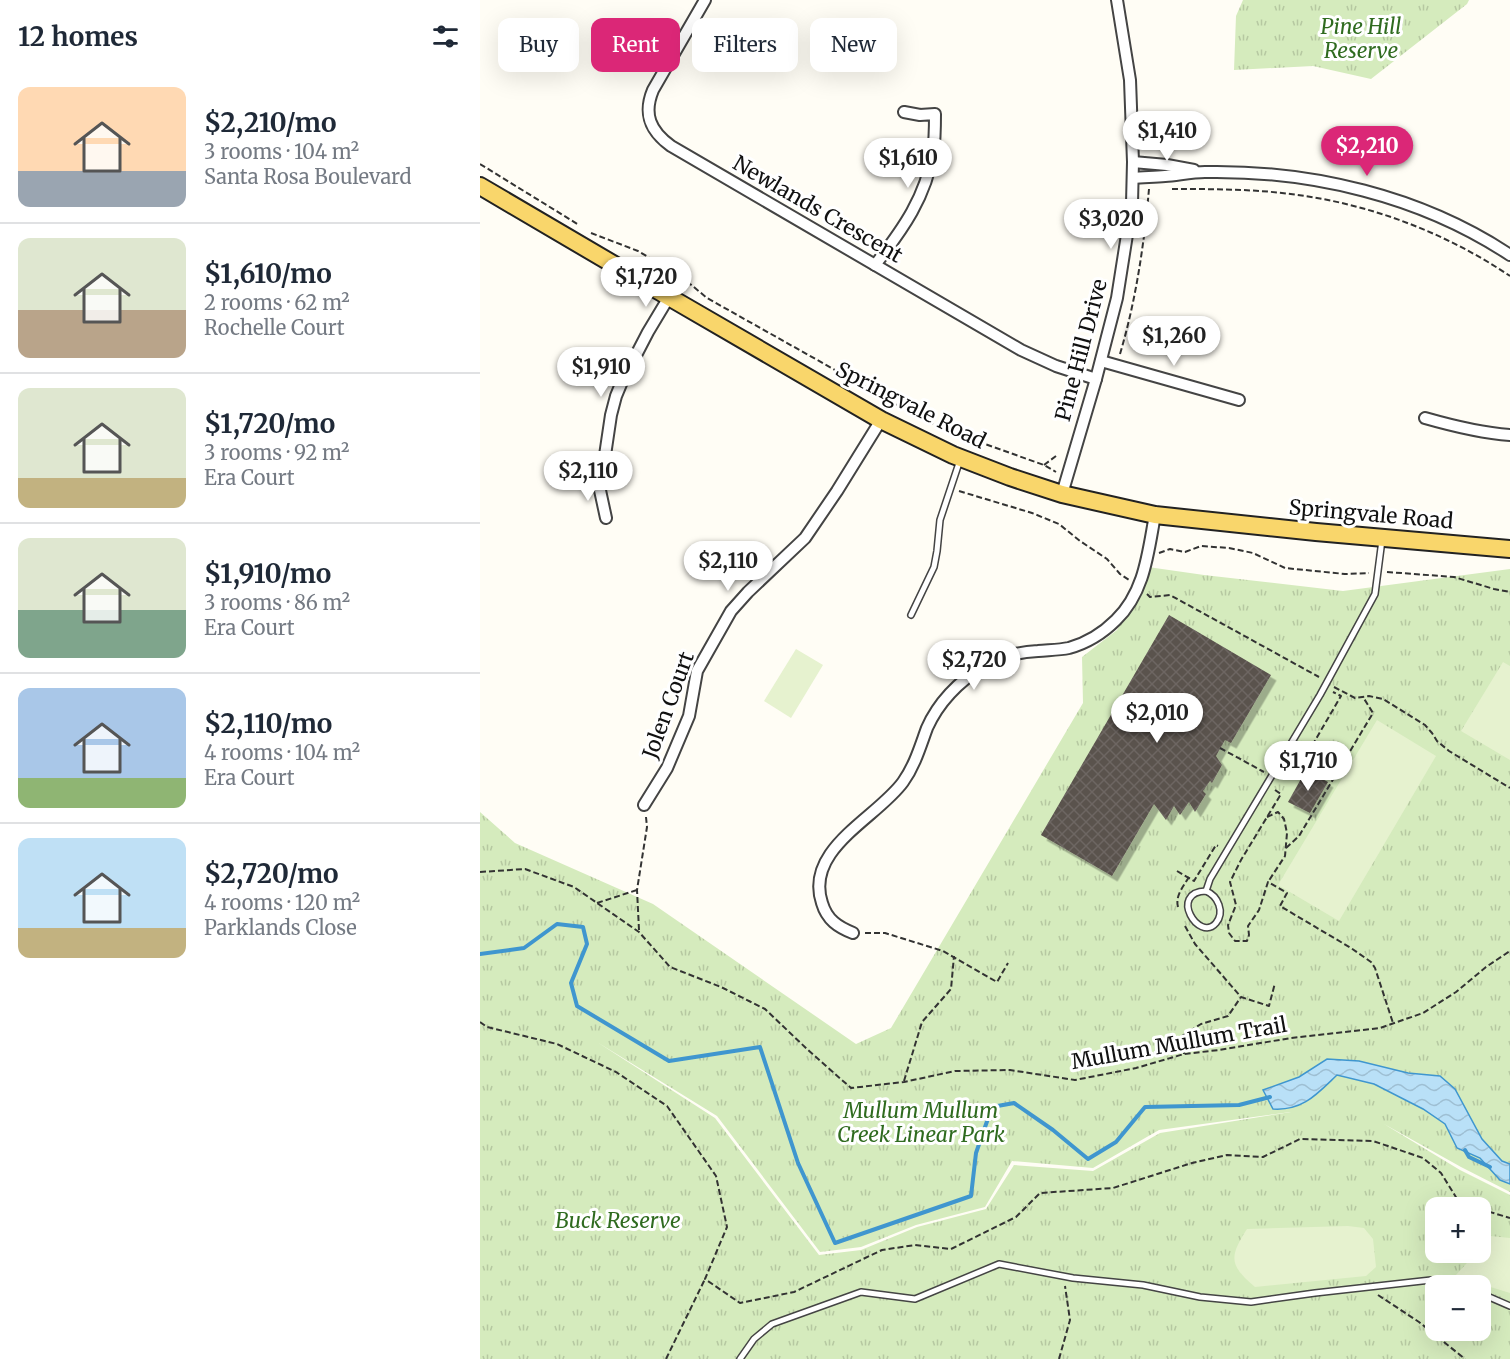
<!DOCTYPE html>
<meta charset="utf-8">
<style>
:root{--surface:#fff;--page:#f2f2f3;--text:#1f2937;--muted:#747a83;--line:#e0e1e3;--accent:#db2777}
body{margin:0;font-family:Merriweather,serif;background:var(--page);color:var(--text);height:100vh;display:flex;flex-direction:column;font-size:22px;white-space:nowrap}
*{box-sizing:border-box;margin:0}
p{font-size:20px;color:var(--muted)}
.icon{flex:none;width:33px;height:33px;fill:none;stroke:currentColor;stroke-width:2;stroke-linecap:round;stroke-linejoin:round}
.map{position:relative;flex:1;overflow:hidden}
.drawer{display:flex;flex-direction:column;background:var(--surface);width:480px}
.drawer>*{flex:none}
.banner{position:absolute;left:18px;top:18px;width:570px;height:54px;display:flex;gap:12px}
.fabs{position:absolute;left:945px;top:1197px;display:grid;gap:12px}
.fabs a{display:grid;place-items:center;width:66px;height:66px;border-radius:12px;background:var(--surface);box-shadow:0 6px 24px #0002;font-size:30px}
.price{position:absolute;translate:-50% -51px;padding:0 14px;border-radius:21px;background:#fff;color:#222;font-size:20px;line-height:39px;filter:drop-shadow(0 2px 3px #0008)}
.price::after{content:'';position:absolute;left:50%;top:36px;width:18px;height:14px;margin-left:-9px;background:inherit;clip-path:polygon(0 0,100% 0,50% 100%)}
.price.active{background:var(--accent);color:#fff}
ul{padding:0;list-style:none}
li{display:flex;align-items:center;gap:18px;height:150px;padding:0 18px}
li+li{border-top:2px solid var(--line)}
li span{display:grid;place-items:center;flex:none;width:168px;height:120px;border-radius:12px;color:#555}
li>.icon{margin-inline-start:auto}
span .icon{width:72px;height:72px;fill:#fffc;stroke-width:1}
li b{font-size:26px}
h2{display:flex;justify-content:space-between;align-items:center;height:72px;padding:0 18px;font-size:26px}
.pill{padding:0 21px;border-radius:12px;background:var(--surface);box-shadow:0 6px 24px #0002;font-size:21px;line-height:54px}
.pill.active{background:var(--accent);color:#fff}
main{display:flex;flex:1;min-height:0}
.map>svg:first-child{display:block}
</style>
<main>
<section class="drawer">
<h2>12 homes<svg class="icon" aria-label="filters" viewBox="0 0 24 24"><path d="M4 7h16M4 17h16"/><circle cx="9" cy="7" r="2"/><circle cx="15" cy="17" r="2"/></svg></h2>
<ul>
<li><span style="background:linear-gradient(#ffd9b3 70%,#9aa5b1 0)"><svg class="icon" aria-label="home" viewBox="0 0 24 24"><path d="M3 11l9-7 9 7M6 9v11h12V9"/></svg></span><div><b>$2,210/mo</b><p>3 rooms · 104 m²</p><p>Santa Rosa Boulevard</p></div></li>
<li><span style="background:linear-gradient(#dfe7d0 60%,#b9a48a 0)"><svg class="icon" aria-label="home" viewBox="0 0 24 24"><path d="M3 11l9-7 9 7M6 9v11h12V9"/></svg></span><div><b>$1,610/mo</b><p>2 rooms · 62 m²</p><p>Rochelle Court</p></div></li>
<li><span style="background:linear-gradient(#dfe7d0 75%,#c2b280 0)"><svg class="icon" aria-label="home" viewBox="0 0 24 24"><path d="M3 11l9-7 9 7M6 9v11h12V9"/></svg></span><div><b>$1,720/mo</b><p>3 rooms · 92 m²</p><p>Era Court</p></div></li>
<li><span style="background:linear-gradient(#dfe7d0 60%,#7fa58c 0)"><svg class="icon" aria-label="home" viewBox="0 0 24 24"><path d="M3 11l9-7 9 7M6 9v11h12V9"/></svg></span><div><b>$1,910/mo</b><p>3 rooms · 86 m²</p><p>Era Court</p></div></li>
<li><span style="background:linear-gradient(#a9c7e8 75%,#8fb573 0)"><svg class="icon" aria-label="home" viewBox="0 0 24 24"><path d="M3 11l9-7 9 7M6 9v11h12V9"/></svg></span><div><b>$2,110/mo</b><p>4 rooms · 104 m²</p><p>Era Court</p></div></li>
<li><span style="background:linear-gradient(#bfe0f5 75%,#c2b280 0)"><svg class="icon" aria-label="home" viewBox="0 0 24 24"><path d="M3 11l9-7 9 7M6 9v11h12V9"/></svg></span><div><b>$2,720/mo</b><p>4 rooms · 120 m²</p><p>Parklands Close</p></div></li>
</ul>
</section>
<div class="map">
<svg width="1030" height="1359" viewBox="0 0 1030 1359">
<defs>
<pattern id="park-tufts" width="24" height="20" patternUnits="userSpaceOnUse" patternTransform="scale(1.5)"><rect width="24" height="20" fill="#d5ebbd"/><path d="M3 7l-1-3M5 7V3M7 7l1-3M15 17l-1-3M17 17v-4M19 17l1-3" fill="none" stroke="#b6c8a1"/></pattern>
<pattern id="water-waves" width="16" height="10" patternUnits="userSpaceOnUse" patternTransform="scale(1.5)"><rect width="16" height="10" fill="#b9e0f7"/><path d="M0 5q4-4 8 0t8 0" fill="none" stroke="#9ebfd3"/></pattern>
<pattern id="building-cross-hatch" width="8" height="8" patternUnits="userSpaceOnUse" patternTransform="scale(1.5)"><rect width="8" height="8" fill="#5a524d"/><path d="M0 0l8 8M0 8l8-8" fill="none" stroke="#6d6662"/></pattern>
<filter id="shadow"><feDropShadow dx="5.5" dy="5.5" stdDeviation="0" flood-color="#0004"/></filter>
</defs>
<rect width="100%" height="100%" fill="#fffdf5"/>
<g fill="url(#park-tufts)" fill-rule="evenodd">
<polygon points="763,0 989,0 987,4 891,79 833,66 754,70 756,16"/>
<path d="M668 567 724 575 863 591 1030 569V1192L981 1167 904 1124 980 1170 1030 1195V1359H0V812L35 843 173 904 376 1044 411 1028 603 703 602 657 637 630 661 584ZM117 1042 237 1116 340 1252 381 1247 436 1225 505 1207 532 1161 613 1168 679 1130 811 1112 680 1133 613 1171 534 1165 506 1209 437 1227 381 1250 339 1255 235 1118ZM956 1208H1000V1252H956ZM956 1286H1000V1330H956Z"/>
</g>
<g fill="#e6f2cf">
<polygon points="316,649 343,665 311,718 284,701"/>
<polygon points="1023,662 1030,666 1030,760 981,731"/>
<polygon points="897,720 956,756 859,921 798,885"/>
<path d="M868 1226 884 1228 893 1239 896 1267 886 1276 775 1287C749 1265 749 1257 767 1229Z"/>
<polygon points="1011,1236 1030,1238 1030,1293 975,1276 996,1253 1000,1252 1001,1248"/>
</g>
<path fill="url(#water-waves)" stroke="#3f96cf" stroke-width="1.5" d="M847 1059 879 1061 928 1073 960 1076 975 1089 1002 1139 1022 1161 1030 1164V1184L1020 1180 1000 1158 977 1148 965 1124 943 1109 894 1084 857 1075C837 1094 823 1111 793 1109L783 1090 819 1077Z"/>
<g fill="none" stroke-linecap="round" stroke-linejoin="round">
<g stroke="#3f96cf" stroke-width="4">
<polyline points="0,954 44,948 77,924 103,927 107,944 91,983 97,1006 189,1061 280,1047 318,1163 355,1243 491,1196 496,1153 512,1107 534,1103 573,1130 608,1159 636,1142 665,1107 759,1105 790,1097"/>
<polyline points="985,1150 989,1157 1010,1167"/>
</g>
</g>
<g fill="url(#building-cross-hatch)" filter="url(#shadow)">
<polygon points="689,615 791,675 751,743 745,740 736,756 742,765 732,783 730,781 723,791 726,794 715,812 709,802 700,815 694,806 686,820 674,804 632,876 561,835"/>
<polygon points="826,770 848,782 830,813 808,802"/>
</g>
<g fill="none" stroke-linecap="round" stroke-linejoin="round">
<defs>
<g id="lane">
<polyline points="431,615 454,567 457,551 460,520 480,460"/>
<polyline points="726,891 730,879 840,695 895,594 902,540"/>
<path d="M726 891C738 896 745 912 736 923 719 943 688 892 726 891Z"/>
<polyline points="1000,1293 1030,1306"/>
<polyline points="260,1359 274,1339 292,1324 381,1292 435,1299 519,1264 593,1278 663,1285 720,1297 771,1302 835,1293 951,1280 977,1286"/>
</g>
<g id="street">
<path d="M225 0 173 90C163 114 170 131 191 146L541 350 576 366 616 379"/>
<polyline points="653,162 687,165 714,170"/>
<path d="M653 178C663 177 674 177 685 176 698 175 712 172 725 172 831 170 941 196 1030 255"/>
<path d="M395 265C423 229 446 197 453 152 455 140 455 127 455 114L440 115 424 112"/>
<polyline points="621,361 759,400"/>
<path d="M945 418C973 426 1001 433 1030 435"/>
<polyline points="582,494 616,379 637,298 652,203 653,162 650,80 637,0"/>
<polyline points="126,518 118,481 124,462 131,415 136,396 141,384 168,332 189,297"/>
<polyline points="164,805 187,768 209,716 217,671 251,611 268,592 325,538 357,491 401,420"/>
<path d="M373 933C358 927 347 920 342 903 324 849 397 818 423 782 435 765 440 747 447 728 459 701 481 680 505 665 521 656 540 652 558 651 568 650 579 650 589 648 607 643 623 633 636 620 665 592 668 552 675 515"/>
</g>
<polyline id="primary" points="0,186 189,297 401,420 473,455 530,477 582,494 675,515 836,532 1030,549"/>
</defs>
<use href="#lane" stroke="#444" stroke-width="8"/>
<use href="#street" stroke="#444" stroke-width="14"/>
<use href="#primary" stroke="#222" stroke-width="20"/>
<g stroke="#333" stroke-width="2" stroke-dasharray="6 3" stroke-linecap="butt">
<polyline points="0,164 99,225"/>
<path d="M692 189C736 189 781 189 825 196 898 207 969 235 1030 276"/>
<polyline points="111,233 158,251 203,278 227,298 444,420 488,438 564,465 576,472"/>
<path d="M640 354C656 300 664 245 669 189"/>
<polyline points="564,465 576,456"/>
<polyline points="479,491 552,513 579,524 600,541 627,559 640,574 649,580"/>
<polyline points="679,553 690,549 705,552 721,546 749,548 773,553 805,568 865,574 889,573"/>
<polyline points="907,572 974,577 1014,589 1030,592"/>
<polyline points="667,594 670,597 690,595 839,677"/>
<polyline points="854,687 875,698 889,696 903,699 945,725 952,733 957,741 969,751 1030,788"/>
<polyline points="740,748 784,772"/>
<polyline points="810,764 819,768 861,696 853,692"/>
<polyline points="795,790 801,794 761,860 750,882 756,905 748,925 749,933 755,941 767,941 769,935 768,926 779,910 788,882 807,893 800,906 871,948 891,962 895,968 913,1023"/>
<polyline points="787,817 798,812 804,819 807,833 805,856 788,882"/>
<polyline points="806,848 819,836 893,713 883,697"/>
<polyline points="697,871 714,881 736,845 738,846"/>
<polyline points="0,872 45,869 94,887 159,932 190,967 241,987 285,1009 328,1050 371,1088 424,1082 475,1071 530,1070 595,1080 656,1068 704,1054 739,1050 811,1038 900,1028 943,1013 976,992 1006,967 1030,951"/>
<polyline points="117,903 157,890"/>
<path d="M698 907C695 896 703 887 709 877"/>
<polyline points="705,926 715,944 761,997 789,1006 795,983"/>
<polyline points="159,930 157,890 167,827 166,817"/>
<polyline points="385,933 405,933 463,951 517,982 528,963"/>
<polyline points="0,1022 7,1027 77,1044 136,1072 187,1106 236,1176 247,1227 225,1279 260,1303 314,1292 402,1250 435,1245 471,1249 536,1217 560,1193 633,1188 712,1163 747,1155 783,1157 820,1139 893,1141 943,1158 961,1173 979,1202 996,1208"/>
<polyline points="704,1054 702,1036 721,1024 748,1016 761,997"/>
<polyline points="424,1081 442,1022 471,989 474,956"/>
<polyline points="1000,1209 1030,1218"/>
<polyline points="898,1295 939,1322 985,1359"/>
<polyline points="186,1359 225,1279"/>
<polyline points="579,1359 590,1320 585,1286"/>
</g>
<use href="#lane" stroke="#fff" stroke-width="5"/>
<use href="#street" stroke="#fff" stroke-width="10"/>
<use href="#primary" stroke="#f9d66b" stroke-width="16"/>
</g>
<g text-anchor="middle" dominant-baseline="central" stroke-width="6" stroke-linejoin="round" paint-order="stroke">
<g font-size="21" font-style="italic" fill="#2f6b1f" stroke="#fff">
<text x="881" y="26">Pine Hill<tspan x="881" dy="24">Reserve</tspan></text>
<text x="441" y="1110">Mullum Mullum<tspan x="441" dy="24">Creek Linear Park</tspan></text>
<text x="138" y="1220">Buck Reserve</text>
</g>
<g font-size="21" fill="#111" stroke="#fff">
<text transform="translate(338 209) rotate(30)">Newlands Crescent</text>
<text transform="translate(601 350) rotate(-75)">Pine Hill Drive</text>
<text transform="translate(431 405) rotate(27)">Springvale Road</text>
<text transform="translate(891 514) rotate(5)">Springvale Road</text>
<text transform="translate(188 705) rotate(-70)">Jolen Court</text>
<text transform="translate(699 1043) rotate(-10)">Mullum Mullum Trail</text>
</g>
</g>
</svg>
<div class="fabs">
<a>+</a>
<a>−</a>
</div>
<b class="price" style="left:687px;top:162px">$1,410</b>
<b class="price active" style="left:887px;top:177px">$2,210</b>
<b class="price" style="left:428px;top:189px">$1,610</b>
<b class="price" style="left:631px;top:250px">$3,020</b>
<b class="price" style="left:166px;top:308px">$1,720</b>
<b class="price" style="left:694px;top:367px">$1,260</b>
<b class="price" style="left:121px;top:398px">$1,910</b>
<b class="price" style="left:108px;top:502px">$2,110</b>
<b class="price" style="left:248px;top:592px">$2,110</b>
<b class="price" style="left:494px;top:691px">$2,720</b>
<b class="price" style="left:677px;top:744px">$2,010</b>
<b class="price" style="left:828px;top:792px">$1,710</b>
<div class="banner">
<a class="pill">Buy</a>
<a class="pill active">Rent</a>
<a class="pill">Filters</a>
<a class="pill">New</a>
</div>
</div>
</main>
